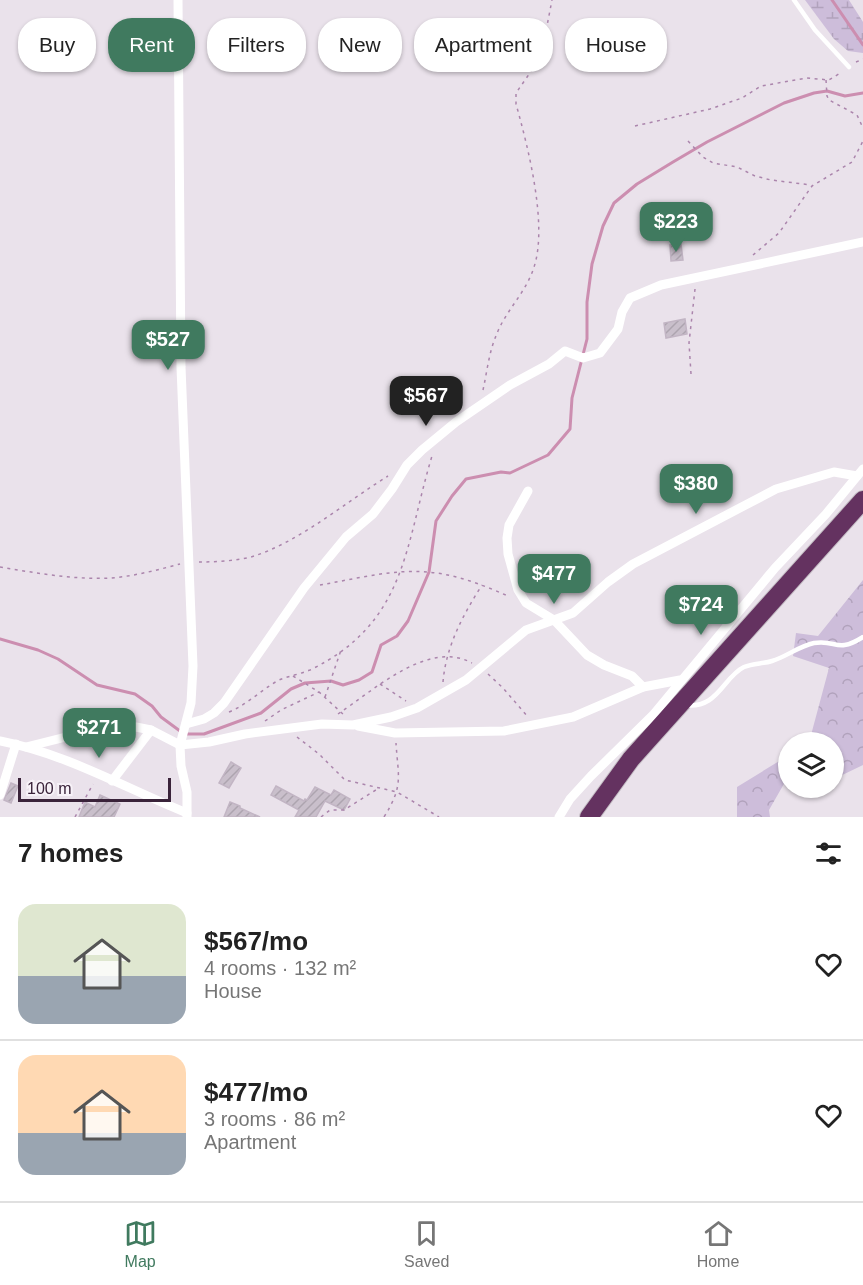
<!DOCTYPE html>
<meta charset="utf-8">
<style>
:root{--surface:#fff;--page:#f2f2f2;--text:#222;--muted:#767676;--line:#e0e0e0;--accent:#407a5f}
body{margin:0;font-family:Arial,sans-serif;background:var(--page);color:var(--text);height:100vh;display:flex;flex-direction:column;font-size:22px;white-space:nowrap}
*{box-sizing:border-box;margin:0}
p{font-size:20px;color:var(--muted)}
.icon{flex:none;width:33px;height:33px;fill:none;stroke:currentColor;stroke-width:2;stroke-linecap:round;stroke-linejoin:round}
.map{position:relative;height:817px;overflow:hidden}
.side{display:flex;flex-direction:column;background:var(--surface);flex:1}
.side>*{flex:none}
.top-card{position:absolute;left:18px;top:18px;width:828px;height:54px;display:flex;gap:12px}
.tools{position:absolute;left:778px;top:732px;display:grid;gap:12px}
.tools a{display:grid;place-items:center;width:66px;height:66px;border-radius:50%;background:var(--surface);box-shadow:0 2px 4px #0004;font-size:30px}
.scale{position:absolute;left:18px;bottom:15px;width:153px;box-sizing:border-box;padding-left:6px;border:3px solid #3a233a;border-top:0;font-size:16px;line-height:21px;white-space:nowrap;color:#3a233a;-webkit-text-stroke:4px #f7f2f8;paint-order:stroke}
.price{position:absolute;translate:-50% -51px;padding:0 14px;border-radius:12px;background:var(--accent);color:#fff;font-size:20px;line-height:39px;filter:drop-shadow(0 2px 3px #0008)}
.price::after{content:'';position:absolute;left:50%;top:36px;width:18px;height:14px;margin-left:-9px;background:inherit;clip-path:polygon(0 0,100% 0,50% 100%)}
.price.active{background:#222;color:#fff}
ul{padding:0;list-style:none}
li{display:flex;align-items:center;gap:18px;height:150px;padding:0 18px}
li+li{border-top:2px solid var(--line)}
li span{display:grid;place-items:center;flex:none;width:168px;height:120px;border-radius:18px;color:#555}
li>.icon{margin-inline-start:auto}
span .icon{width:72px;height:72px;fill:#fffc;stroke-width:1}
li b{font-size:26px}
h2{display:flex;justify-content:space-between;align-items:center;height:72px;padding:0 18px;font-size:26px}
.chip{padding:0 21px;border-radius:24px;background:var(--surface);box-shadow:0 2px 4px #0004;font-size:21px;line-height:54px}
.chip.active{background:var(--accent);color:#fff}
.tabs{display:flex;justify-content:space-around;align-items:center;height:84px;border-top:2px solid var(--line);background:var(--surface);font-size:16px;color:var(--muted)}
.tabs a{display:grid;justify-items:center;gap:3px}
.tabs .active{color:var(--accent)}
.map>svg:first-child{display:block}
</style>
<div class="map">
<svg width="863" height="817" viewBox="0 0 863 817">
<defs>
<pattern id="forest-crowns" width="20" height="18" patternUnits="userSpaceOnUse" patternTransform="scale(1.5)"><rect width="20" height="18" fill="#cdbdda"/><path d="M2 6a3 3 0 1 1 6 0M12 15a3 3 0 1 1 6 0" fill="none" stroke="#b1a2bc"/></pattern>
<pattern id="wetland-marsh" width="20" height="14" patternUnits="userSpaceOnUse" patternTransform="scale(1.5)"><rect width="20" height="14" fill="#cdbdda"/><path d="M1 5h8M5 5V1M11 12h8M15 12V8" fill="none" stroke="#b1a2bc"/></pattern>
<pattern id="building-hatch" width="6" height="6" patternUnits="userSpaceOnUse" patternTransform="scale(1.5)"><rect width="6" height="6" fill="#c9bfcb"/><path d="M-1 1l2-2M0 6l6-6M5 7l2-2" fill="none" stroke="#ada4af"/></pattern>
</defs>
<rect width="100%" height="100%" fill="#eae2eb"/>
<g fill="url(#forest-crowns)">
<polygon points="863,580 863,765 834,779 834,742 804,742 811,735 829,668 793,656 796,633 818,636"/>
<polygon points="789,755 789,783 785,782 769,810 770,817 737,817 737,787"/>
</g>
<polygon fill="url(#wetland-marsh)" points="805,0 849,0 863,22 863,53 848,51 834,39"/>
<g fill="none" stroke-linecap="round" stroke-linejoin="round">
<g stroke="#cc8eb0" stroke-width="3">
<polyline points="832,0 863,45"/>
<polyline points="0,639 38,650 58,659 97,685 135,694 152,706 161,717 180,731"/>
<polyline points="186,734 204,734 261,713 291,689 305,683 331,681 343,685 359,680 372,672 381,645 397,636 408,621 429,572 436,521 452,496 466,479 501,472 510,473 548,455 570,429 572,398 587,339 587,302 592,264 603,226 614,203 637,184 673,162 707,142 784,103 814,93 827,91 845,96 863,93"/>
</g>
</g>
<g fill="url(#building-hatch)" stroke="#c2b5c4" stroke-width="1.5">
<polygon points="681,244 683,260 671,261 670,245"/>
<polygon points="685,319 687,334 666,338 664,323"/>
<polygon points="231,762 241,768 229,788 219,783"/>
<polygon points="11,783 18,786 11,803 4,800"/>
<polygon points="276,786 304,801 305,799 307,800 315,787 331,795 334,790 350,799 344,810 325,801 316,817 295,817 299,810 271,795"/>
<polygon points="100,795 120,804 114,817 79,817 85,802 95,807"/>
<polygon points="230,802 240,806 240,808 260,817 224,817"/>
</g>
<g fill="none" stroke-linecap="round" stroke-linejoin="round">
<defs>
<polyline id="highway" points="589,817 631,759 863,500"/>
</defs>
<use href="#highway" stroke="#c4bdc4" stroke-width="20"/>
<g stroke="#ab85ac" stroke-width="1.5" stroke-dasharray="3 4.5" stroke-linecap="butt">
<polyline points="856,62 863,59"/>
<polyline points="826,80 827,96 829,100 857,115 863,128"/>
<polyline points="635,126 710,109 742,98 761,86 807,78 829,80 842,72"/>
<polyline points="688,141 703,157 713,163 737,167 755,176 771,180 811,185"/>
<polyline points="753,255 779,233 812,186 852,162 863,141"/>
<polyline points="691,374 689,343 695,289"/>
<path d="M483 390C487 372 489 352 496 336 505 311 526 293 534 267 548 225 528 147 516 104V93L541 57 552 0"/>
<path d="M199 562C216 562 234 561 251 557 298 543 346 502 388 476"/>
<path d="M0 567C36 573 75 580 111 578 135 576 157 570 180 564"/>
<path d="M320 585C355 579 392 569 427 572 455 574 483 585 508 596"/>
<polyline points="488,674 503,688 528,717"/>
<polyline points="293,676 319,692 344,715"/>
<path d="M443 682C446 646 463 615 482 585"/>
<polyline points="380,684 406,701"/>
<polyline points="325,697 341,650"/>
<path d="M229 712C248 704 261 690 279 680 289 676 300 674 310 670 407 623 405 545 432 456"/>
<path d="M338 714C373 691 428 639 472 663"/>
<polyline points="265,721 281,710 319,692"/>
<polyline points="297,737 319,754 345,780 397,792 439,817"/>
<polyline points="75,817 93,784"/>
<polyline points="321,817 330,810 344,810 379,788"/>
<path d="M384 817C404 785 398 777 396 743"/>
</g>
<g stroke="#fff" stroke-width="4.5">
<polyline points="794,0 815,30 849,67"/>
<path d="M684 705C718 710 723 677 744 667 753 663 763 664 772 661 786 657 799 646 814 643 837 639 836 654 863 637"/>
</g>
<g stroke="#fff" stroke-width="9">
<polyline points="178,0 181,367 193,666 191,703 180,745 181,766 187,792 187,817"/>
<polyline points="528,491 509,525 507,538 508,554 518,590 526,603 554,620 587,655 604,665 632,676 643,687"/>
<polyline points="186,724 204,719 214,713 224,703 304,588 346,537 373,514 392,489 407,465 422,450 456,422 510,385 549,364 565,351 583,358 600,353 618,329 622,312 630,298 661,285 863,242"/>
<polyline points="358,726 395,733 504,731 573,717 643,687 680,680"/>
<path d="M0 741C67 754 125 788 187 813"/>
<polyline points="26,747 106,727 136,727 151,730 180,745 209,742 245,734 322,724 353,725 391,717 417,708 466,680 526,630 573,613 608,582 633,564 776,489 834,472 857,476"/>
<polyline points="112,781 151,730"/>
<polyline points="0,795 16,744"/>
<polyline points="559,817 570,799 591,776 653,715 775,568 826,514 863,469"/>
</g>
<use href="#highway" stroke="#643260" stroke-width="18"/>
</g>
</svg>
<div class="tools">
<a><svg class="icon" aria-label="layers" viewBox="0 0 24 24"><path d="M12 4l9 5-9 5-9-5zM3 14l9 5 9-5"/></svg></a>
</div>
<div class="scale">100 m</div>
<b class="price" style="left:676px;top:253px">$223</b>
<b class="price" style="left:168px;top:371px">$527</b>
<b class="price active" style="left:426px;top:427px">$567</b>
<b class="price" style="left:696px;top:515px">$380</b>
<b class="price" style="left:554px;top:605px">$477</b>
<b class="price" style="left:701px;top:636px">$724</b>
<b class="price" style="left:99px;top:759px">$271</b>
<div class="top-card">
<a class="chip">Buy</a>
<a class="chip active">Rent</a>
<a class="chip">Filters</a>
<a class="chip">New</a>
<a class="chip">Apartment</a>
<a class="chip">House</a>
</div>
</div>
<section class="side">
<h2>7 homes<svg class="icon" aria-label="filters" viewBox="0 0 24 24"><path d="M4 7h16M4 17h16"/><circle cx="9" cy="7" r="2"/><circle cx="15" cy="17" r="2"/></svg></h2>
<ul>
<li><span style="background:linear-gradient(#dfe7d0 60%,#9aa5b1 0)"><svg class="icon" aria-label="home" viewBox="0 0 24 24"><path d="M3 11l9-7 9 7M6 9v11h12V9"/></svg></span><div><b>$567/mo</b><p>4 rooms · 132 m²</p><p>House</p></div><svg class="icon" aria-label="heart" viewBox="0 0 24 24"><path d="M12 20l-8-8c-3-5 5-10 8-4 3-6 11-1 8 4z"/></svg></li>
<li><span style="background:linear-gradient(#ffd9b3 65%,#9aa5b1 0)"><svg class="icon" aria-label="home" viewBox="0 0 24 24"><path d="M3 11l9-7 9 7M6 9v11h12V9"/></svg></span><div><b>$477/mo</b><p>3 rooms · 86 m²</p><p>Apartment</p></div><svg class="icon" aria-label="heart" viewBox="0 0 24 24"><path d="M12 20l-8-8c-3-5 5-10 8-4 3-6 11-1 8 4z"/></svg></li>
</ul>
</section>
<nav class="tabs">
<a class="active"><svg class="icon" aria-label="map" viewBox="0 0 24 24"><path d="M3 6l6-2 6 2 6-2v14l-6 2-6-2-6 2zM9 4v14M15 6v14"/></svg>Map</a>
<a><svg class="icon" aria-label="saved" viewBox="0 0 24 24"><path d="M7 4h10v16l-5-4-5 4z"/></svg>Saved</a>
<a><svg class="icon" aria-label="home" viewBox="0 0 24 24"><path d="M3 11l9-7 9 7M6 9v11h12V9"/></svg>Home</a>
</nav>
